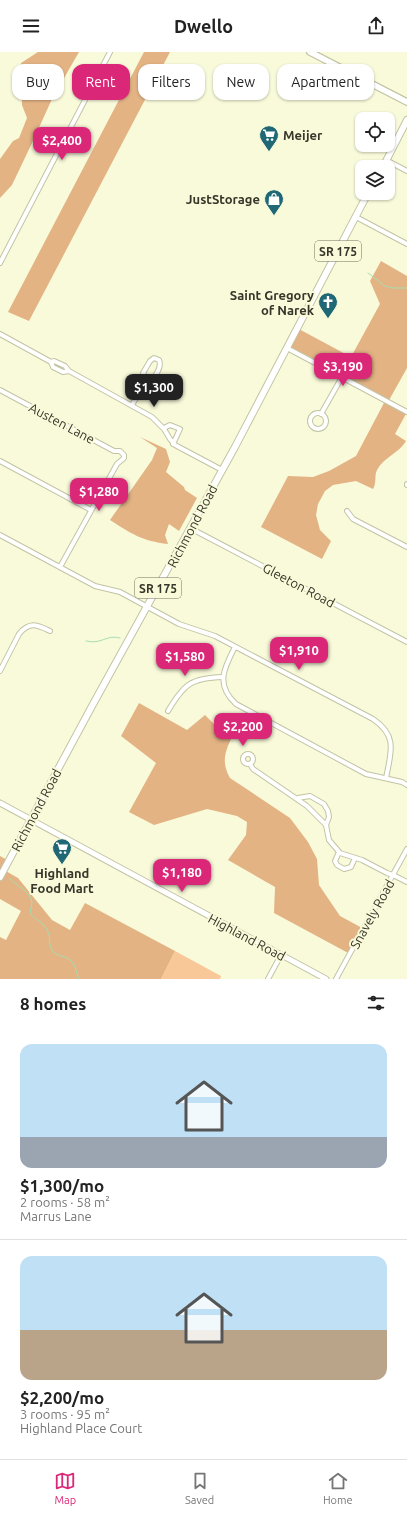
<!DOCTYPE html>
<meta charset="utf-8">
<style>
:root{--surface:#fff;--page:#f6f6f6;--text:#222;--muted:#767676;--line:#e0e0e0;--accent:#db2777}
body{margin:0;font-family:Ubuntu,sans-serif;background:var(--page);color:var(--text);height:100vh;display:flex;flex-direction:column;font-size:15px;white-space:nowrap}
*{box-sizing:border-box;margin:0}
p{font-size:13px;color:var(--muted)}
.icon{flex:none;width:22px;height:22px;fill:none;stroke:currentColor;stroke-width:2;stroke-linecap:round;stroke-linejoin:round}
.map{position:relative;height:927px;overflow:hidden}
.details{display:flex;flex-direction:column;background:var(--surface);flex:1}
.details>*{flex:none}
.guide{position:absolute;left:12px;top:12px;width:383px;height:36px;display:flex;gap:8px}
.fabs{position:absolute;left:355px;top:60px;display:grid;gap:8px}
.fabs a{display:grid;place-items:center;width:40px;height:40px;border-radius:8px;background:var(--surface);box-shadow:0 1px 3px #0004;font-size:20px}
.price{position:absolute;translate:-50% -34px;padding:0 9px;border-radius:8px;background:var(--accent);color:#fff;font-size:13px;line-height:26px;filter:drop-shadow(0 1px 2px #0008)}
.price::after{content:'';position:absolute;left:50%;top:24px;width:12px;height:9px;margin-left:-6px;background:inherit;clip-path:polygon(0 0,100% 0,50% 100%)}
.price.active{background:#222;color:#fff}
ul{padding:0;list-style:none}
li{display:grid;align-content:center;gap:8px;height:212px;padding:0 20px}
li+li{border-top:1px solid var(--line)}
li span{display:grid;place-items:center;height:124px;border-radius:12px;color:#555}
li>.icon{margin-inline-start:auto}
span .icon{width:72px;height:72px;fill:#fffc;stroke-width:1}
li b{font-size:17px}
h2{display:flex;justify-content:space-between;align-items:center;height:48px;padding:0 20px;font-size:17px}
.chip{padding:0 14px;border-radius:12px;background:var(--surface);box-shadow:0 1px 3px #0004;font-size:14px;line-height:36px}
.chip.active{background:var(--accent);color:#fff}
header{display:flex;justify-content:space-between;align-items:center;height:52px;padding:0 20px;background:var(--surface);font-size:18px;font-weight:700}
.menu{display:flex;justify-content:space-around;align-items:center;height:56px;border-top:1px solid var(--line);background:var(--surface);font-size:11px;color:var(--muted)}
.menu a{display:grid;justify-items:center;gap:2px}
.menu .active{color:var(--accent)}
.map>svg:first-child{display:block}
</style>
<header><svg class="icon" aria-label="menu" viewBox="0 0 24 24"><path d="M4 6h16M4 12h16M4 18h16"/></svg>Dwello<svg class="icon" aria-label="share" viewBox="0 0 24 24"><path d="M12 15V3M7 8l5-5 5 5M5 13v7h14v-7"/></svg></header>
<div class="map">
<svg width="407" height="927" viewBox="0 0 407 927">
<rect width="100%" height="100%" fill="#f9fada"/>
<polygon fill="#f8c899" points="175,899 221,924 220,927 161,927"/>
<g fill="#e3b384">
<polygon points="38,0 79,0 52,47 32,91 12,133 0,146 0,107 13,89 19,86 27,66 22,53 21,11"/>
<polygon points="144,0 170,0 29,269 8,260"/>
<path d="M381 209 407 224V316L388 350 407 360 395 382 406 389C399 401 383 406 377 418 374 424 377 430 373 437L356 429 333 433 325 439 318 452 316 463 320 478 331 489 322 507 261 475 288 424 313 425 329 419 356 404 385 349 287 296 297 276 351 305 380 252 370 229Z"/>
<path d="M140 385 166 397 170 410 166 420 184 435 185 438 197 446 179 479 169 472 165 483 168 492C142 489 132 482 110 468L152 408 157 396Z"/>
<path d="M139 651 187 678 205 663 220 678 232 685C225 700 221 710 230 726L290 766 308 790 317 807 319 833 340 864 364 877 350 902 274 861 275 835 228 808 246 783 247 770 237 764 207 757 154 773 129 760 156 711 121 684Z"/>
<polygon points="0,804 9,809 4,818 18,826 52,868 70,878 85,851 175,899 161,927 0,927 0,885 6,888 21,859 0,847"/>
</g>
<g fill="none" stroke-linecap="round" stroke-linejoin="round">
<g stroke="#a6deb2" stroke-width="1">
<polyline points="368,221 385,234 393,236 407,236"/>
<path d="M86 589C102 593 106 582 120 586"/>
<path d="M9 826C15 833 30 839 32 850 32 854 29 858 31 862 34 868 44 869 48 880 51 885 48 892 52 898 57 905 64 903 70 908 76 912 76 921 79 927"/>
</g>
<defs>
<g id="minor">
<polyline points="386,108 407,119"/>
<polyline points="356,165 407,192"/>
<polyline points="0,211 110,0"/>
<polyline points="0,282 51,310"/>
<polyline points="287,296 407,360"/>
<polyline points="69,319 63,320 53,315 51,310 54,309 65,314 69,319 152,365 164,377 170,387 175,393 222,418"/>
<polyline points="0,338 114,399 120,399 124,403 124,406 117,412 60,515"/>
<path d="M132 353 147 327 150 328C156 325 162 314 159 308L154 306 150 309 143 321 147 327"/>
<circle cx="318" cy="369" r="8"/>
<polyline points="321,362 342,325"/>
<polyline points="164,376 170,373 180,377 173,392"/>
<polyline points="0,409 91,458"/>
<polyline points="407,432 407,433"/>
<polyline points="347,459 353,467 407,495"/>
<polyline points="190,476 407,590"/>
<path d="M0 483 95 534 120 540 179 572 215 584 373 667C398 684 391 700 386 726"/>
<path d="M235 595C224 616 215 633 236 652L366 722 402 730 407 733"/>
<path d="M0 619 19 582C30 569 37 573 50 579"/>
<path d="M168 659C184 632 191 626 223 625"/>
<circle cx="248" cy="707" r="5"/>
<polyline points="250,712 253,717 307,754 326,773 329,765 328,759 324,752 310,744 298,746"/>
<polyline points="326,773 329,788 340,801 362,808 387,821 393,823 407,830"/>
<polyline points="339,800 335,809 337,813 344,817 351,815 355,806"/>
<polyline points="268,927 281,903"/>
<polyline points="336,927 407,797"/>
</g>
<polyline id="tertiary" points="0,751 326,927"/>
<polyline id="secondary" points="310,0 407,50"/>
<g id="primary">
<polyline points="383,115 407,68"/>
<polyline points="0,825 92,654 235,395 368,141"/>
</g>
</defs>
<use href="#minor" stroke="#c3c4a5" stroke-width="6"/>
<use href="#tertiary" stroke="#c3c4a5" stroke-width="7"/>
<use href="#secondary" stroke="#c3c4a5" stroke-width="8"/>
<use href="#primary" stroke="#c3c4a5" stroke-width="8"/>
<use href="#minor" stroke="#fff" stroke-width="4"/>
<use href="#tertiary" stroke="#fff" stroke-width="5"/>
<use href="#secondary" stroke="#fff" stroke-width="5.5"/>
<use href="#primary" stroke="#fff" stroke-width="6"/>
</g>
<defs>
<symbol id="supermarket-pin" viewBox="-11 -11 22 30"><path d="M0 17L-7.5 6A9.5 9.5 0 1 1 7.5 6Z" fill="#216877" stroke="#f9fada"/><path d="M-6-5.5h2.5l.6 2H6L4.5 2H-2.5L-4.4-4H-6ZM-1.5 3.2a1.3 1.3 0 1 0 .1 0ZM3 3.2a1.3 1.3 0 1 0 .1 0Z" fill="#fff"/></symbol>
<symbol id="shop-pin" viewBox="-11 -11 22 30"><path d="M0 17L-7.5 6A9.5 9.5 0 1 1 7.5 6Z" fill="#216877" stroke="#f9fada"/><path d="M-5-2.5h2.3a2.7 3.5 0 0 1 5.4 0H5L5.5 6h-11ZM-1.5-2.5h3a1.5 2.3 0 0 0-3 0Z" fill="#fff"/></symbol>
<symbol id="church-pin" viewBox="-11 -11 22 30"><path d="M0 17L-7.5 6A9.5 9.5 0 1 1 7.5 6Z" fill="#216877" stroke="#f9fada"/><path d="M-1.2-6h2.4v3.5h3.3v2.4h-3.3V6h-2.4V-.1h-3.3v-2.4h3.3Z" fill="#fff"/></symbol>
</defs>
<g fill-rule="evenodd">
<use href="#supermarket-pin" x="258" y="72" width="22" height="30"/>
<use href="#shop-pin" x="263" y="136" width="22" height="30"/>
<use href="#church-pin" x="317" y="239" width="22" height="30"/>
<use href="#supermarket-pin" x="51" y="785" width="22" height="30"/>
</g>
<g text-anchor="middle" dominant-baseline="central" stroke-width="4" stroke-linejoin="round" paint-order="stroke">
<g fill="#f9fada" stroke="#70715f" stroke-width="1">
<rect x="315" y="189" width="46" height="20" rx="3"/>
<rect x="135" y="526" width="46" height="20" rx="3"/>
</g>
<g font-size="12" font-weight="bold" fill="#36362a">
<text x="338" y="199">SR 175</text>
<text x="158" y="536">SR 175</text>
</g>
<g font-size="13" font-weight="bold" fill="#36362a" stroke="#f9fada" text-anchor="end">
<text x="283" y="83" text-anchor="start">Meijer</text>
<text x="260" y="147">JustStorage</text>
<text x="314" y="243">Saint Gregory<tspan x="314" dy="15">of Narek</tspan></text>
<text x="62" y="821" text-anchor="middle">Highland<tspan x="62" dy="15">Food Mart</tspan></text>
</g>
<g font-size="13" fill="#36362a" stroke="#f9fada">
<text transform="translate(62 371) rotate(28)">Austen Lane</text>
<text transform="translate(192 474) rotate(-62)">Richmond Road</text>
<text transform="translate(299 533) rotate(28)">Gleeton Road</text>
<text transform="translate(36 758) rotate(-62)">Richmond Road</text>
<text transform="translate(372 862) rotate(-61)">Snavely Road</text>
<text transform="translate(247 885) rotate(28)">Highland Road</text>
</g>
</g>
</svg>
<div class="fabs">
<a><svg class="icon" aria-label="locate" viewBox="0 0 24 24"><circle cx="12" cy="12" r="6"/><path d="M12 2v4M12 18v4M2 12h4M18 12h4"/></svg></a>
<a><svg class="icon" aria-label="layers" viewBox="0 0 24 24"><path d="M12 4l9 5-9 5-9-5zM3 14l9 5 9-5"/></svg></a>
</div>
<b class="price" style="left:62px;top:109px">$2,400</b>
<b class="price" style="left:343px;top:335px">$3,190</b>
<b class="price active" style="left:154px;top:356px">$1,300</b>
<b class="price" style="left:99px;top:460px">$1,280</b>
<b class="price" style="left:299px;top:619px">$1,910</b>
<b class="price" style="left:185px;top:625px">$1,580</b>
<b class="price" style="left:243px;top:695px">$2,200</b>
<b class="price" style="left:182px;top:841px">$1,180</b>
<div class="guide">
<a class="chip">Buy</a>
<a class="chip active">Rent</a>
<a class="chip">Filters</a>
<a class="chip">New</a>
<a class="chip">Apartment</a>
</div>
</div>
<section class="details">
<h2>8 homes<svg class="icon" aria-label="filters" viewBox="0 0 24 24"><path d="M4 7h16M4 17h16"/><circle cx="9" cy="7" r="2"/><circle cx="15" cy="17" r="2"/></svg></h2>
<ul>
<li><span style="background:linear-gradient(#bfe0f5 75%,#9aa5b1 0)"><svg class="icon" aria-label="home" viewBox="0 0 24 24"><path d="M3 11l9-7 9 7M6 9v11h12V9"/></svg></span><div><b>$1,300/mo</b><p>2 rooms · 58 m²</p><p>Marrus Lane</p></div></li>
<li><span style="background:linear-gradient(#bfe0f5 60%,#b9a48a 0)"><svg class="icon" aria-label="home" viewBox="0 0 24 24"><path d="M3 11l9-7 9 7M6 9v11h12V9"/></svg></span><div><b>$2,200/mo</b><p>3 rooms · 95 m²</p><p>Highland Place Court</p></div></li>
</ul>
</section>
<nav class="menu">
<a class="active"><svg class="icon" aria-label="map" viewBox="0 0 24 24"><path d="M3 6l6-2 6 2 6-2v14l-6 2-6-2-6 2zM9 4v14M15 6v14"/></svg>Map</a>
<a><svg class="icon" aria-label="saved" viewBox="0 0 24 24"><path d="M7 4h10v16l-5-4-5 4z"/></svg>Saved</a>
<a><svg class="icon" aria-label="home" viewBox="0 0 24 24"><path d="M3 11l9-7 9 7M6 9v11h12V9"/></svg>Home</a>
</nav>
